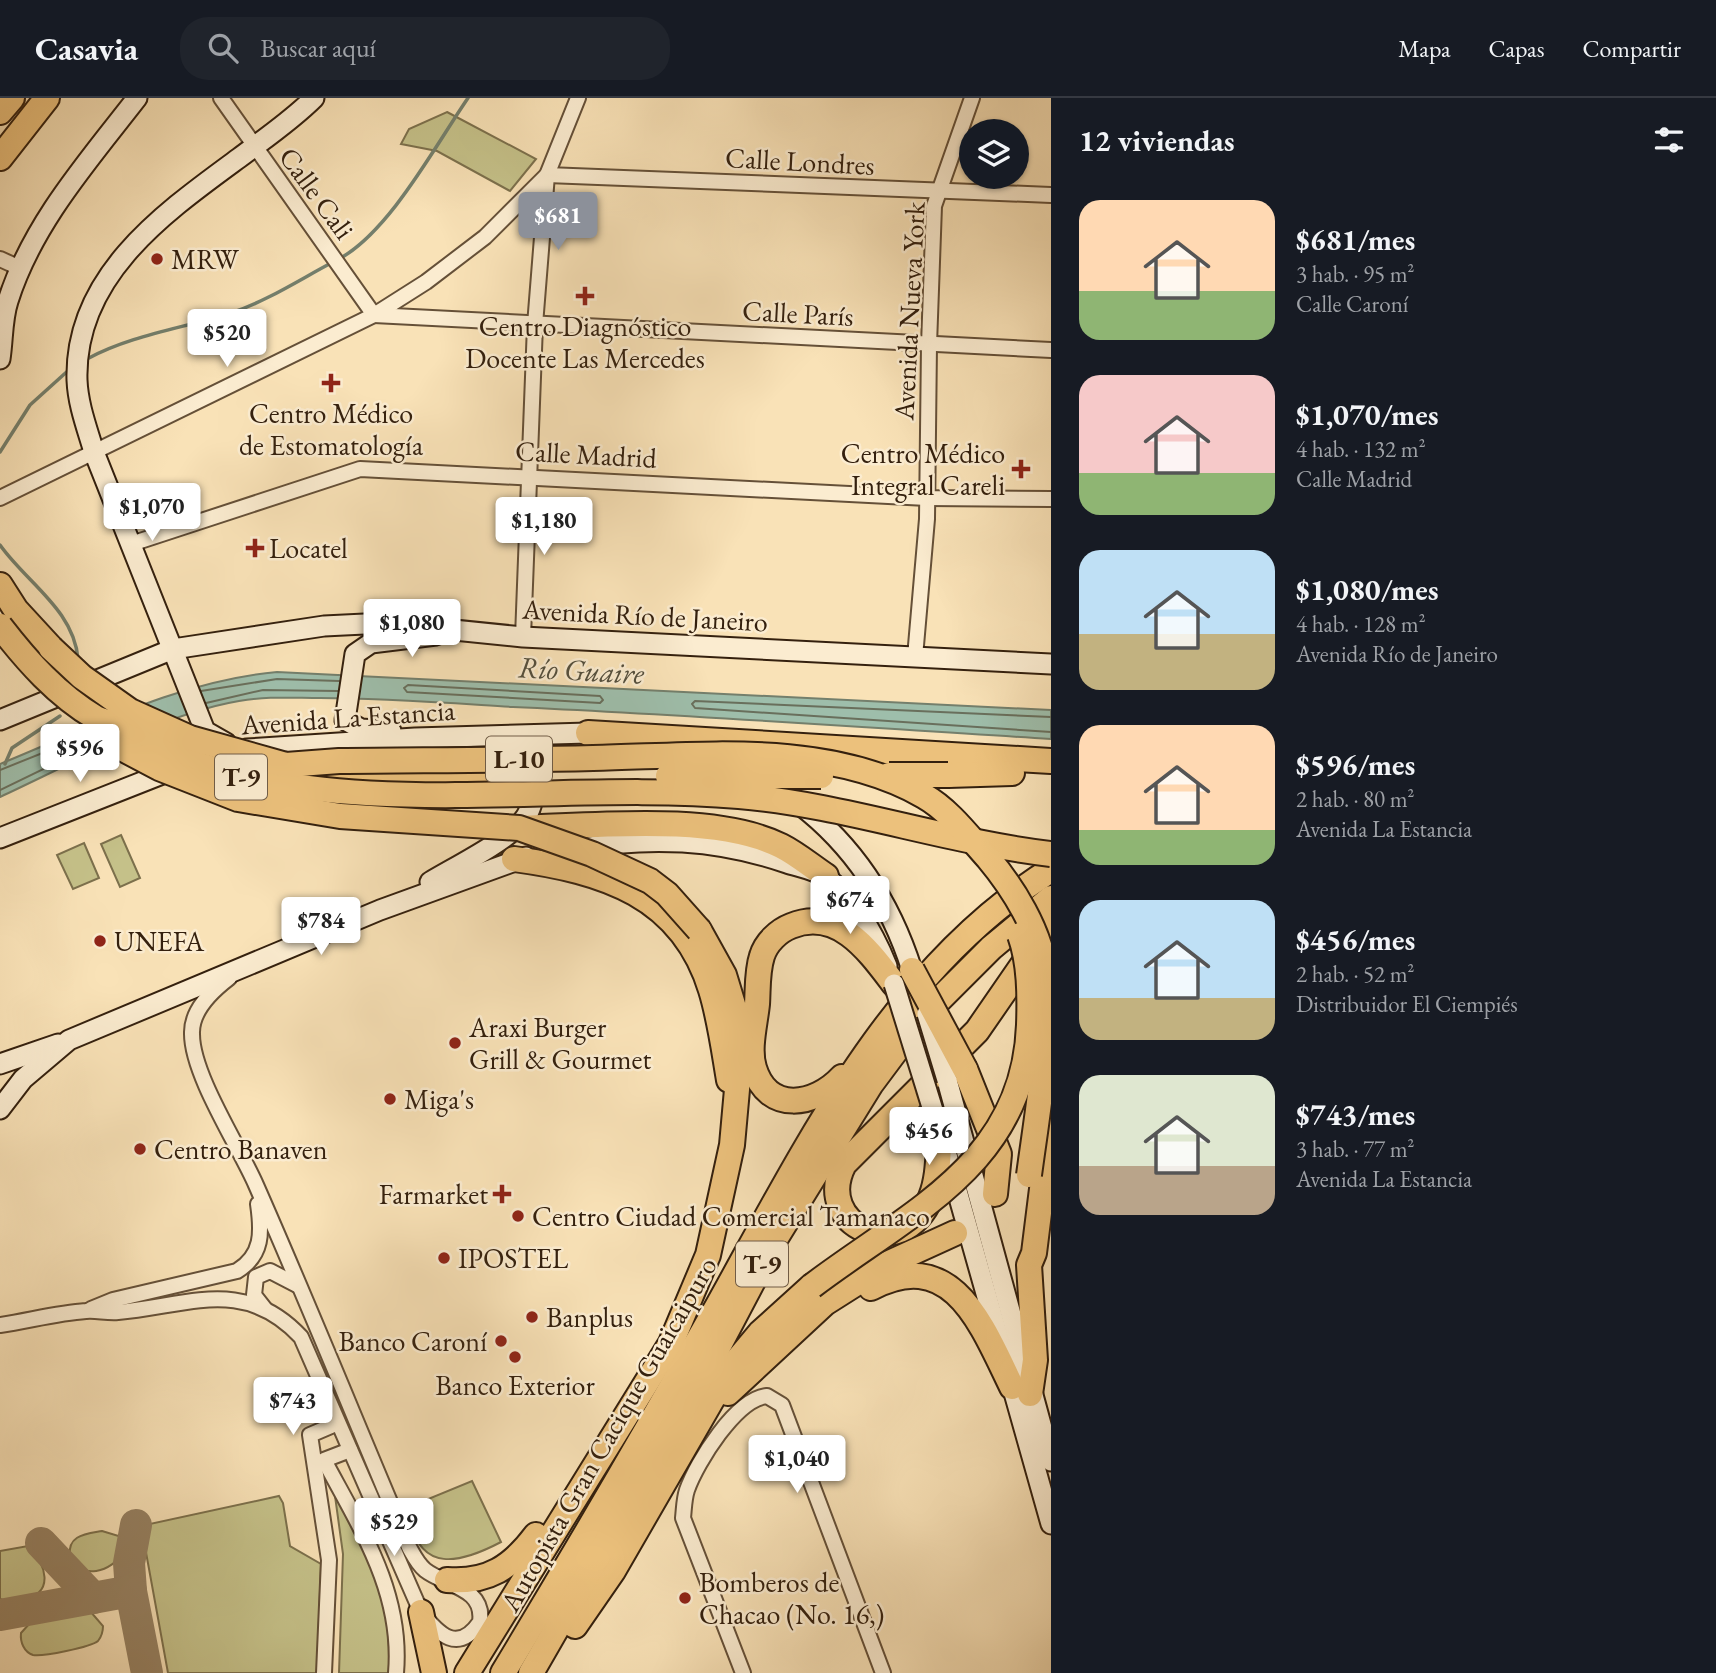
<!DOCTYPE html>
<html lang="es">
<meta charset="utf-8">
<style>
:root{--surface:#171b24;--page:#20242c;--text:#f1f3f6;--muted:#9ea1a6;--line:#363941;--accent:#8c9099}
body{margin:0;font-family:"EB Garamond",serif;background:var(--page);color:var(--text);height:100vh;display:flex;flex-direction:column;font-size:26px;white-space:nowrap}
*{box-sizing:border-box;margin:0}
p{font-size:23px;color:var(--muted)}
.icon{flex:none;width:38px;height:38px;fill:none;stroke:currentColor;stroke-width:2;stroke-linecap:round;stroke-linejoin:round}
.map{position:relative;flex:1;overflow:hidden}
.sheet{display:flex;flex-direction:column;background:var(--surface);width:665px}
.sheet>*{flex:none}
.fabs{position:absolute;left:959px;top:21px;display:grid;gap:14px}
.fabs a{display:grid;place-items:center;width:70px;height:70px;border-radius:50%;background:var(--surface);box-shadow:0 2px 5px #0004;font-size:35px}
.price{position:absolute;translate:-50% -60px;padding:0 16px;border-radius:7px;background:#fff;color:#222;font-size:23px;line-height:46px;filter:drop-shadow(0 2px 4px #0008)}
.price::after{content:'';position:absolute;left:50%;top:42px;width:21px;height:16px;margin-left:-10px;background:inherit;clip-path:polygon(0 0,100% 0,50% 100%)}
.price.current{background:var(--accent);color:#fff}
ul{padding:0;list-style:none}
li{display:flex;align-items:center;gap:21px;height:175px;padding:0 28px}
li span{display:grid;place-items:center;flex:none;width:196px;height:140px;border-radius:21px;color:#555}
li>.icon{margin-inline-start:auto}
span .icon{width:84px;height:84px;fill:#fffc;stroke-width:1}
li b{font-size:30px}
h2{display:flex;justify-content:space-between;align-items:center;height:84px;padding:0 28px;font-size:30px}
header{display:flex;align-items:center;gap:42px;box-sizing:border-box;height:98px;padding:0 35px;background:var(--surface);border-bottom:2px solid var(--line)}
header strong{font-size:33px}
nav{display:flex;gap:38px;margin-inline-start:auto;font-size:24px}
.search{width:490px;height:63px;background:var(--page);display:flex;align-items:center;gap:18px;box-sizing:border-box;padding:0 24px;border-radius:28px;color:var(--muted);font-size:26px}
main{display:flex;flex:1;min-height:0}
.map>svg:first-child{display:block}
</style>
<header>
<strong>Casavia</strong>
<div class="search"><svg class="icon" aria-label="search" viewBox="0 0 24 24"><circle cx="10" cy="10" r="6"/><path d="M15 15l6 6"/></svg>Buscar aquí</div>
<nav><a>Mapa</a><a>Capas</a><a>Compartir</a></nav>
</header>
<main>
<div class="map">
<svg width="1051" height="1575" viewBox="0 0 1051 1575">
<rect width="100%" height="100%" fill="#f9e2b7"/>
<filter id="stains"><feTurbulence type="fractalNoise" baseFrequency=".00286" numOctaves="4"/><feColorMatrix values="0 0 0 0 .2 0 0 0 0 .09 0 0 0 0 .02 0 0 0 .5 -.17"/></filter>
<radialGradient id="worn" r=".72"><stop offset=".6" stop-color="#630" stop-opacity="0"/><stop offset="1" stop-color="#630" stop-opacity=".3"/></radialGradient>
<g fill="#c5c189" stroke="#7c704c" stroke-width="2">
<polygon points="447,14 536,61 510,93 437,53 401,46 409,31"/>
<polygon points="121,737 140,780 120,789 101,746"/>
<polygon points="84,745 99,780 73,791 57,757"/>
<path d="M472 1383 501 1444C461 1465 419 1477 409 1417L416 1406Z"/>
<polygon points="279,1398 283,1405 290,1448 321,1466 317,1575 168,1575 143,1438 145,1427"/>
<path d="M335 1398C382 1457 390 1501 389 1575H339L343 1456Z"/>
<path d="M102 1433 122 1439C131 1461 99 1480 81 1471 77 1469 73 1462 70 1458 67 1437 86 1436 102 1433Z"/>
<path d="M28 1448C46 1466 56 1495 22 1502 14 1503 8 1504 0 1501V1453Z"/>
<path d="M90 1513 103 1528C103 1534 102 1538 98 1543 91 1549 42 1559 33 1557 24 1554 20 1544 21 1535L30 1525Z"/>
</g>
<path fill="#9ebeab" stroke="#747f6c" stroke-width="2" d="M277 574 1051 612V641C872 630 693 617 513 609 449 605 385 600 320 600 293 600 266 598 239 603 163 616 71 666 0 699V666C91 629 178 583 277 574Z"/>
<g fill="none" stroke-linecap="round" stroke-linejoin="round">
<g stroke="#696f5c" stroke-width="2">
<polygon points="408,587 600,598 603,602 600,605 407,594 404,590"/>
<polyline points="201,593 277,581 339,583"/>
<polyline points="206,605 263,592 338,593"/>
<polyline points="1051,619 695,603 692,606 695,610 1051,634"/>
<polyline points="0,672 90,636"/>
<polyline points="0,692 95,646"/>
</g>
<g stroke="#747f6c" stroke-width="3.5">
<path d="M339 161C390 133 435 48 468 0"/>
<path d="M87 261C131 237 184 230 231 215 267 203 299 182 333 164"/>
<polyline points="0,354 30,307 71,270"/>
<path d="M0 447C27 485 74 512 78 561"/>
<polyline points="5,666 12,650 60,618"/>
</g>
<g stroke="#968162" stroke-width="32">
<polyline points="41,1445 93,1500"/>
<polyline points="131,1493 129,1465 136,1427"/>
<polyline points="0,1517 131,1493 147,1575"/>
</g>
<defs>
<g id="street">
<polyline points="221,0 374,217"/>
<polyline points="547,77 1051,97"/>
<polyline points="0,161 20,170"/>
<polyline points="374,217 1051,252"/>
<polyline points="0,400 374,217 426,184 485,139 547,77 578,0"/>
<polyline points="131,446 360,371 927,400 1051,401"/>
<polyline points="523,539 535,227 547,77"/>
<polyline points="915,559 927,421 929,247 934,108 972,0"/>
<path d="M91 1211 113 1202 237 1173C263 1157 262 1134 258 1106"/>
<polyline points="265,1211 254,1197 256,1179 270,1173 297,1187"/>
<path d="M0 1227C28 1223 57 1215 86 1213 96 1212 107 1215 118 1214 188 1208 244 1178 301 1239L421 1514C439 1537 458 1556 480 1524 485 1489 445 1488 425 1472 417 1465 414 1458 409 1449 358 1329 309 1207 256 1087 239 1048 192 977 192 936 191 912 212 893 229 880"/>
<path d="M350 1352 324 1362C360 1430 403 1494 396 1575"/>
<polyline points="324,1575 329,1462 310,1337 338,1325"/>
<path d="M743 1575 683 1420C684 1411 684 1401 687 1392 697 1364 736 1301 767 1298L782 1307 883 1575"/>
</g>
<g id="secondary">
<path d="M0 261C3 242 2 221 8 203 32 126 89 62 137 0"/>
<polyline points="0,622 173,551 324,528 385,525 523,539 1051,566"/>
<polyline points="391,633 361,631 345,622 355,556 371,545 436,537"/>
<path d="M226 645 205 633 94 354C87 330 78 307 77 282 74 178 164 115 239 60 264 41 291 23 314 0"/>
<polyline points="247,651 415,640 588,635 602,638"/>
<path d="M799 706C854 748 891 806 912 872"/>
<polyline points="0,740 175,671"/>
<path d="M576 751C650 738 716 741 787 765 799 769 817 772 827 780 855 802 874 836 887 868"/>
<path d="M430 784C455 769 503 745 521 725 541 703 534 671 514 652"/>
<polyline points="0,966 58,946"/>
<polyline points="947,982 1051,1363"/>
<polyline points="0,1011 23,981 69,942 380,812 526,759"/>
<polyline points="943,1043 1051,1426"/>
</g>
<g id="highway">
<polyline points="0,14 12,0"/>
<polyline points="0,60 47,0"/>
<polyline points="0,487 16,512 51,550"/>
<polyline points="588,635 1051,663"/>
<polyline points="294,670 339,678 489,679"/>
<polyline points="948,677 1012,675"/>
<path d="M520 730C593 728 715 715 781 748 797 756 811 768 826 778"/>
<path d="M514 761C603 773 682 797 711 892 720 921 724 953 729 982"/>
<polyline points="965,971 999,1056 995,1096"/>
<path d="M842 979C815 1008 768 1016 754 970 748 951 755 926 757 906 758 891 757 873 762 858 766 845 778 833 791 828 838 809 869 853 894 886"/>
<path d="M940 1035C938 1056 939 1079 931 1099 902 1168 812 1128 844 1066L977 933 1051 826"/>
<path d="M871 1190C953 1146 983 1230 1012 1289"/>
<polyline points="728,1295 825,1205 885,1167 955,1135"/>
<polyline points="1030,1296 1035,1262 1029,1167 1034,1155 1051,1019"/>
<path d="M447 1482C488 1485 512 1469 536 1437"/>
<polyline points="421,1514 434,1575"/>
<polyline points="575,1528 613,1473 729,1272 760,1235 812,1188"/>
<polyline points="467,1575 671,1245 708,1157 732,1047 741,947 738,923 724,877 699,832"/>
<path d="M503 1575C574 1457 644 1338 712 1218 802 1058 889 872 1051 772"/>
<polyline points="531,1575 714,1257 774,1143 871,986 918,923 991,850 1051,800"/>
</g>
</defs>
<use href="#street" stroke="#655038" stroke-width="18"/>
<use href="#secondary" stroke="#34200e" stroke-width="23"/>
<use href="#highway" stroke="#34200e" stroke-width="28"/>
<use href="#street" stroke="#fbecd0" stroke-width="14"/>
<use href="#secondary" stroke="#fbecd0" stroke-width="19"/>
<use href="#highway" stroke="#ecc17c" stroke-width="24"/>
<defs>
<g id="secondary-bridge">
<polyline points="894,886 940,1035"/>
<polyline points="927,916 947,982"/>
</g>
<g id="highway-bridge">
<path d="M0 528C27 563 57 597 96 620 104 625 114 624 122 627 152 640 176 660 207 669 372 720 568 683 739 698 845 707 946 744 1051 756"/>
<path d="M51 550 82 579 130 613 190 640 286 667 339 663C424 662 508 662 593 660 700 658 826 642 924 698 949 712 969 739 988 760 1014 791 1039 832 1045 872 1051 940 1038 1010 1029 1077"/>
<polyline points="98,622 110,644 159,670 238,701 340,718 519,730 592,756 650,783 667,796 699,832"/>
<polyline points="889,677 948,677"/>
<polyline points="668,678 821,678"/>
<polyline points="912,872 965,971"/>
<path d="M812 1188C908 1115 1024 1066 1029 927 1030 898 1030 865 1020 837"/>
</g>
</defs>
<use href="#secondary-bridge" stroke="#34200e" stroke-width="23" stroke-linecap="butt"/>
<use href="#highway-bridge" stroke="#34200e" stroke-width="28" stroke-linecap="butt"/>
<use href="#secondary-bridge" stroke="#fbecd0" stroke-width="19"/>
<use href="#highway-bridge" stroke="#ecc17c" stroke-width="24"/>
</g>
<g fill="#8f2418" stroke="#fbecd0" stroke-width="2.5">
<circle cx="157" cy="161" r="7"/>
<path d="M581.5 187.5h7v7h7v7h-7v7h-7v-7h-7v-7h7z"/>
<path d="M327.5 274.5h7v7h7v7h-7v7h-7v-7h-7v-7h7z"/>
<path d="M1017.5 360.5h7v7h7v7h-7v7h-7v-7h-7v-7h7z"/>
<path d="M251.5 439.5h7v7h7v7h-7v7h-7v-7h-7v-7h7z"/>
<circle cx="100" cy="843" r="7"/>
<circle cx="455" cy="945" r="7"/>
<circle cx="390" cy="1001" r="7"/>
<circle cx="140" cy="1051" r="7"/>
<path d="M498.5 1085.5h7v7h7v7h-7v7h-7v-7h-7v-7h7z"/>
<circle cx="518" cy="1118" r="7"/>
<circle cx="444" cy="1160" r="7"/>
<circle cx="532" cy="1219" r="7"/>
<circle cx="501" cy="1243" r="7"/>
<circle cx="515" cy="1259" r="7"/>
<circle cx="685" cy="1500" r="7"/>
</g>
<g text-anchor="middle" dominant-baseline="central" stroke-width="5" stroke-linejoin="round" paint-order="stroke">
<g fill="#fbecd0" stroke="#705d48" stroke-width="2">
<rect x="486" y="638.5" width="66" height="45" rx="5"/>
<rect x="215" y="656.5" width="52" height="45" rx="5"/>
<rect x="736" y="1143.5" width="52" height="45" rx="5"/>
</g>
<g font-size="26" font-weight="bold" fill="#34200e">
<text x="519" y="661">L-10</text>
<text x="241" y="679">T-9</text>
<text x="762" y="1166">T-9</text>
</g>
<g font-size="28" fill="#34200e" stroke="#fbecd0">
<text transform="translate(800 63) rotate(3)">Calle Londres</text>
<text transform="translate(317 95) rotate(54)">Calle Cali</text>
<text transform="translate(909 213) rotate(-87)">Avenida Nueva York</text>
<text transform="translate(798 215) rotate(3)">Calle París</text>
<text transform="translate(586 356) rotate(3)">Calle Madrid</text>
<text transform="translate(645 517) rotate(3)">Avenida Río de Janeiro</text>
<text transform="translate(348 619) rotate(-4)">Avenida La Estancia</text>
<text transform="translate(608 1336) rotate(-60)">Autopista Gran Cacique Guaicaipuro</text>
</g>
<g font-size="28" fill="#34200e" stroke="#fbecd0" text-anchor="start">
<text x="171" y="161">MRW</text>
<text x="585" y="228" text-anchor="middle">Centro Diagnóstico<tspan x="585" dy="32">Docente Las Mercedes</tspan></text>
<text x="331" y="315" text-anchor="middle">Centro Médico<tspan x="331" dy="32">de Estomatología</tspan></text>
<text x="1005" y="355" text-anchor="end">Centro Médico<tspan x="1005" dy="32">Integral Careli</tspan></text>
<text x="269" y="450">Locatel</text>
<text x="114" y="843">UNEFA</text>
<text x="469" y="929">Araxi Burger<tspan x="469" dy="32">Grill &amp; Gourmet</tspan></text>
<text x="404" y="1001">Miga's</text>
<text x="154" y="1051">Centro Banaven</text>
<text x="488" y="1096" text-anchor="end">Farmarket</text>
<text x="532" y="1118">Centro Ciudad Comercial Tamanaco</text>
<text x="458" y="1160">IPOSTEL</text>
<text x="546" y="1219">Banplus</text>
<text x="487" y="1243" text-anchor="end">Banco Caroní</text>
<text x="515" y="1287" text-anchor="middle">Banco Exterior</text>
<text x="699" y="1484">Bomberos de<tspan x="699" dy="32">Chacao (No. 16,)</tspan></text>
</g>
<g font-size="30" font-style="italic" fill="#544f3d" stroke="#fbecd0">
<text transform="translate(581 572) rotate(3)">Río Guaire</text>
</g>
</g>
<rect width="100%" height="100%" filter="url(#stains)"/>
<rect width="100%" height="100%" fill="url(#worn)"/>
</svg>
<div class="fabs">
<a><svg class="icon" aria-label="layers" viewBox="0 0 24 24"><path d="M12 4l9 5-9 5-9-5zM3 14l9 5 9-5"/></svg></a>
</div>
<b class="price current" style="left:558px;top:154px">$681</b>
<b class="price" style="left:227px;top:271px">$520</b>
<b class="price" style="left:152px;top:445px">$1,070</b>
<b class="price" style="left:544px;top:459px">$1,180</b>
<b class="price" style="left:412px;top:561px">$1,080</b>
<b class="price" style="left:80px;top:686px">$596</b>
<b class="price" style="left:850px;top:838px">$674</b>
<b class="price" style="left:321px;top:859px">$784</b>
<b class="price" style="left:929px;top:1069px">$456</b>
<b class="price" style="left:293px;top:1339px">$743</b>
<b class="price" style="left:797px;top:1397px">$1,040</b>
<b class="price" style="left:394px;top:1460px">$529</b>
</div>
<section class="sheet">
<h2>12 viviendas<svg class="icon" aria-label="filters" viewBox="0 0 24 24"><path d="M4 7h16M4 17h16"/><circle cx="9" cy="7" r="2"/><circle cx="15" cy="17" r="2"/></svg></h2>
<ul>
<li><span style="background:linear-gradient(#ffd9b3 65%,#8fb573 0)"><svg class="icon" aria-label="home" viewBox="0 0 24 24"><path d="M3 11l9-7 9 7M6 9v11h12V9"/></svg></span><div><b>$681/mes</b><p>3 hab. · 95 m²</p><p>Calle Caroní</p></div></li>
<li><span style="background:linear-gradient(#f6c9c9 70%,#8fb573 0)"><svg class="icon" aria-label="home" viewBox="0 0 24 24"><path d="M3 11l9-7 9 7M6 9v11h12V9"/></svg></span><div><b>$1,070/mes</b><p>4 hab. · 132 m²</p><p>Calle Madrid</p></div></li>
<li><span style="background:linear-gradient(#bfe0f5 60%,#c2b280 0)"><svg class="icon" aria-label="home" viewBox="0 0 24 24"><path d="M3 11l9-7 9 7M6 9v11h12V9"/></svg></span><div><b>$1,080/mes</b><p>4 hab. · 128 m²</p><p>Avenida Río de Janeiro</p></div></li>
<li><span style="background:linear-gradient(#ffd9b3 75%,#8fb573 0)"><svg class="icon" aria-label="home" viewBox="0 0 24 24"><path d="M3 11l9-7 9 7M6 9v11h12V9"/></svg></span><div><b>$596/mes</b><p>2 hab. · 80 m²</p><p>Avenida La Estancia</p></div></li>
<li><span style="background:linear-gradient(#bfe0f5 70%,#c2b280 0)"><svg class="icon" aria-label="home" viewBox="0 0 24 24"><path d="M3 11l9-7 9 7M6 9v11h12V9"/></svg></span><div><b>$456/mes</b><p>2 hab. · 52 m²</p><p>Distribuidor El Ciempiés</p></div></li>
<li><span style="background:linear-gradient(#dfe7d0 65%,#b9a48a 0)"><svg class="icon" aria-label="home" viewBox="0 0 24 24"><path d="M3 11l9-7 9 7M6 9v11h12V9"/></svg></span><div><b>$743/mes</b><p>3 hab. · 77 m²</p><p>Avenida La Estancia</p></div></li>
</ul>
</section>
</main>
